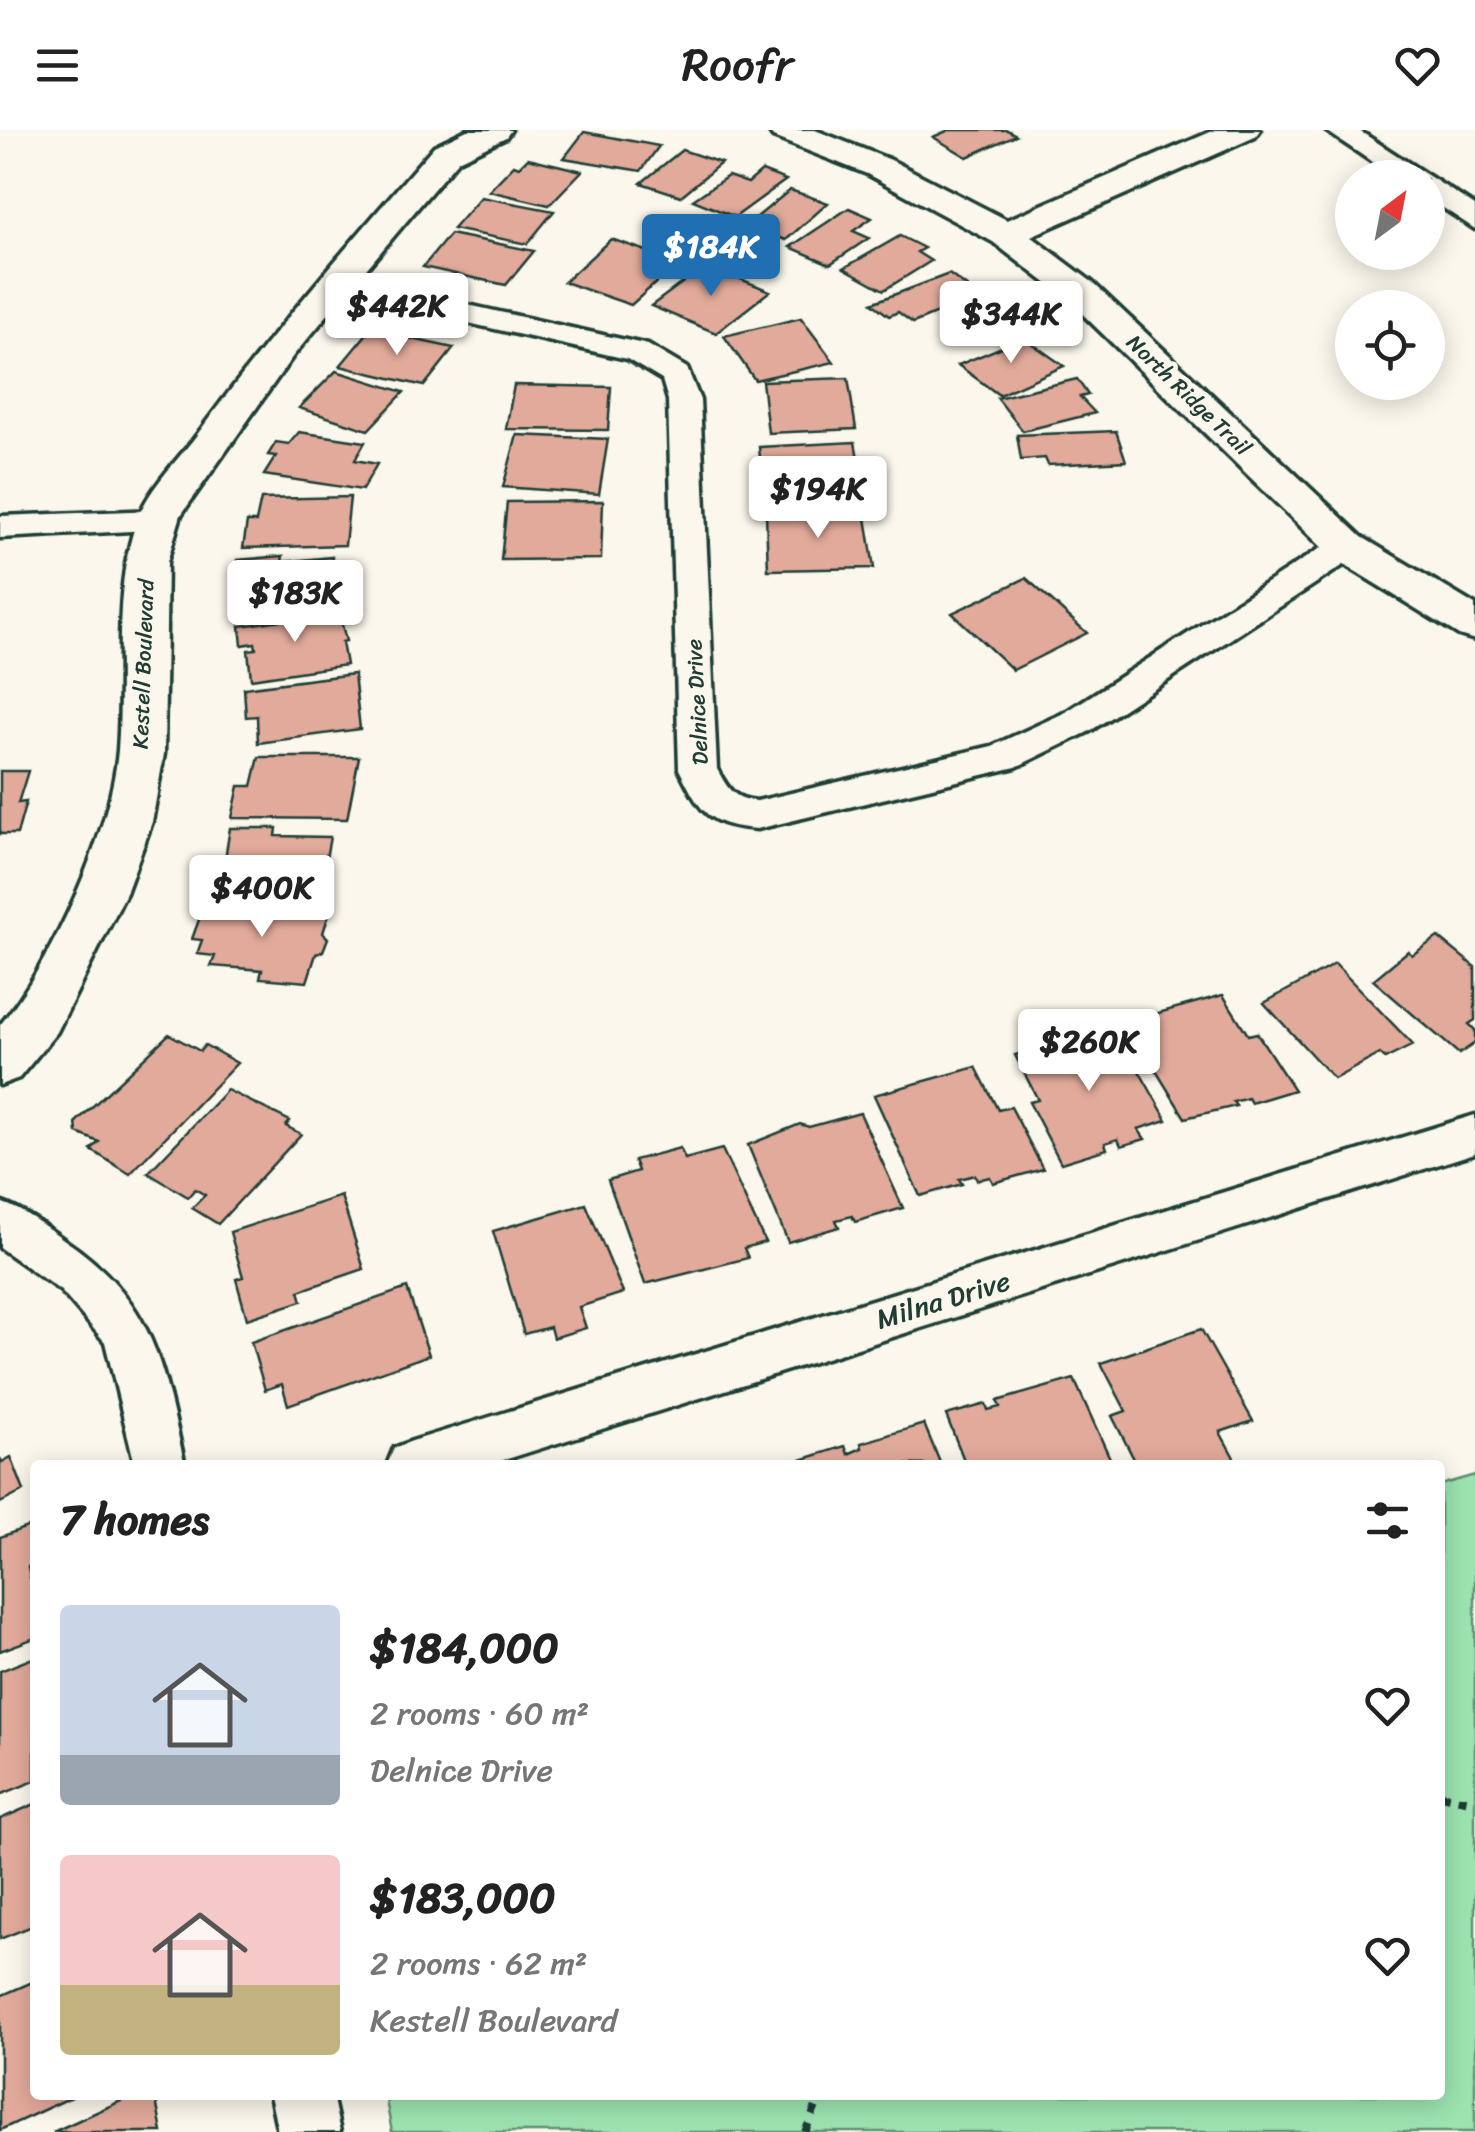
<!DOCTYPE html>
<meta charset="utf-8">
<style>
:root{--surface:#fff;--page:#f2f2f2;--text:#222;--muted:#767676;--accent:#1f6fb2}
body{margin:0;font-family:Sriracha,sans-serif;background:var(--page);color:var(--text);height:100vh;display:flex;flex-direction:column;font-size:38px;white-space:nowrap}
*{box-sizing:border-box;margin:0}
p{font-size:32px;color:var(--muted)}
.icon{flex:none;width:55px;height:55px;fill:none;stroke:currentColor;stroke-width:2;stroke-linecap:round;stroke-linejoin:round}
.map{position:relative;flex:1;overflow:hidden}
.panel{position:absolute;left:30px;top:1330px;width:1415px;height:640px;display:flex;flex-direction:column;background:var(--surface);border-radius:10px;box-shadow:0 5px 25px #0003}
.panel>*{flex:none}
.needle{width:65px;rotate:32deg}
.buttons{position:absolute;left:1335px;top:30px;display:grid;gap:20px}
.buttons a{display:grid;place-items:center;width:110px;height:110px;border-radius:50%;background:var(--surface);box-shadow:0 5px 25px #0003;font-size:50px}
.price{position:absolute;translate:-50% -85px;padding:0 22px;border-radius:10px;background:#fff;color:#222;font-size:32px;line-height:65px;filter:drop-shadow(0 2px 5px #0008)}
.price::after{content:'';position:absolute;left:50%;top:60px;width:30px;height:22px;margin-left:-15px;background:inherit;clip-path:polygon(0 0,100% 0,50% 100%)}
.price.current{background:var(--accent);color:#fff}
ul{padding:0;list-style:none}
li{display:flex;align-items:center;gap:30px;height:250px;padding:0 30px}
li span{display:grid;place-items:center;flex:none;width:280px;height:200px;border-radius:10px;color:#555}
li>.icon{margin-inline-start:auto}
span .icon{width:120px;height:120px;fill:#fffc;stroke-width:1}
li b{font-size:42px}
h2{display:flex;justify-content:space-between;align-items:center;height:120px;padding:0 30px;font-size:42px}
header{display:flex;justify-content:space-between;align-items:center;height:130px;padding:0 30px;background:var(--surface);font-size:45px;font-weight:600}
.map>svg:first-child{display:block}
</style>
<header><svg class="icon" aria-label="menu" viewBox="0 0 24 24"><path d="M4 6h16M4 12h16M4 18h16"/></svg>Roofr<svg class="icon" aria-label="heart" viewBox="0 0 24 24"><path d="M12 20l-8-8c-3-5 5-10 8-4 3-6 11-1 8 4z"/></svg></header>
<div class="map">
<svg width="1475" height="2002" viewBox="0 0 1475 2002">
<rect width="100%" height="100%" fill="#fbf7ec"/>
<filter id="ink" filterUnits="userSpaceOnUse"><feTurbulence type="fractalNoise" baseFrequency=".01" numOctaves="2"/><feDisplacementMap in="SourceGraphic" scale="20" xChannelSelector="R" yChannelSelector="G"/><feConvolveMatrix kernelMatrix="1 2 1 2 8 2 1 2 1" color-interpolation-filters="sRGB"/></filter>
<g filter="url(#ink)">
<polygon fill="#9ce3b0" stroke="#5e9072" stroke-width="2.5" points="1475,1345 1475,2002 392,2002 385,1965 1440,1965 1440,1355"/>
<g fill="#e2aa9b" stroke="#1f3d34" stroke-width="2.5">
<polygon points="949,0 1007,0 1016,5 967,27 933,7"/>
<polygon points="584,2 659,16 641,41 564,28"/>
<polygon points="682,20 721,33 681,66 641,53"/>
<polygon points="528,28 582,41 549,75 489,61 514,35 519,37"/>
<polygon points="762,41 786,50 735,87 693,70 728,46 748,53"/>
<polygon points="790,60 828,73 786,110 746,96"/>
<polygon points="481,67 554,81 527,114 453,99"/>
<polygon points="849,78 872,88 853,101 869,108 830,134 790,117"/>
<polygon points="450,104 534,121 506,155 423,137"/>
<polygon points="900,106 924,118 917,122 931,131 884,160 844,138"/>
<polygon points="611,109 679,132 631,175 564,152"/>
<polygon points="706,135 770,161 716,203 651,176"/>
<polygon points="949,144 979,166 913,193 898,182 889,186 872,173"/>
<polygon points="801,188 834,232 755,250 724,206"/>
<polygon points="370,200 454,218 424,256 340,236"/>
<polygon points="1024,208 1064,236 999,265 958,235"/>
<polygon points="336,241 404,262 368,300 299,278"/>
<polygon points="848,248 856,299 768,303 762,251"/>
<polygon points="1077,249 1088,265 1080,267 1095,283 1023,301 997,268"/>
<polygon points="514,255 611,257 608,300 506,299"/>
<polygon points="1116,301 1126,331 1048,335 1045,328 1021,330 1017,305"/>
<polygon points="299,302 365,312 355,330 377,334 362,360 264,345 276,326 268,325 276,312 289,314"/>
<polygon points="517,305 608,309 599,364 503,357"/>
<polygon points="855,312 865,366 764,370 759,317"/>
<polygon points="350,367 345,415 243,418 247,392 256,392 261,369"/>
<polygon points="603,371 601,429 501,430 507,372"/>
<polygon points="865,381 874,438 768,440 766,384"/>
<polygon points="283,426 282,432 332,427 332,473 247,481 248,464 242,464 242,458 238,458 238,430"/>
<polygon points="1026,448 1087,503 1013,540 952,483"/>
<polygon points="339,482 346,511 342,512 346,535 251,549 248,520 256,519 255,513 242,515 240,496"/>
<polygon points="354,544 360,599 258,613 257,586 246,587 244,558"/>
<polygon points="259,627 359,627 347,689 232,688 239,656 252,656"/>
<polygon points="0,641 28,641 18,673 26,672 17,704 0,704"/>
<polygon points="230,698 277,698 276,706 330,707 323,744 326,746 318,766 219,765"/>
<polygon points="205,773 329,784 323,803 328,808 323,821 316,824 307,852 260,848 262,840 211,836 215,826 197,824 202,810 192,809"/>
<polygon points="1438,807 1475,837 1475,890 1469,894 1475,900 1475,913 1459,924 1373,850 1408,821 1412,825"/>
<polygon points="1335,834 1413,915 1385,929 1380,924 1334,949 1264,873"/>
<polygon points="1223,865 1248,905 1257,903 1294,960 1251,973 1248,968 1233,972 1236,976 1185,988 1126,892"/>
<polygon points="1114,897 1167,990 1138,999 1145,1009 1121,1016 1118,1009 1105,1013 1107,1019 1061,1033 1029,972 1038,970 1015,925"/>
<polygon points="169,904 200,921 205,915 237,933 130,1044 91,1020 99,1012 77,1003 76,992"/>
<polygon points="976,937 998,980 1011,977 1043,1039 993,1053 990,1047 977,1050 975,1045 959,1049 962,1054 920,1066 874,965"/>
<polygon points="227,960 290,991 286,996 301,1004 218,1094 192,1078 205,1065 195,1059 188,1067 148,1043"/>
<polygon points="860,983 903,1078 855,1092 852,1086 836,1090 839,1097 788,1112 748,1015 800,994 809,997"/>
<polygon points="680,1018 685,1029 722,1019 765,1112 744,1118 748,1128 645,1154 608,1050 638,1041 634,1030"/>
<polygon points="341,1066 364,1139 299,1161 302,1171 247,1189 236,1149 243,1147 230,1102"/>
<polygon points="586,1074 623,1163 579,1177 586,1198 553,1208 550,1197 524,1204 493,1101"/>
<polygon points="407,1158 429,1225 288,1275 282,1254 265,1260 251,1212"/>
<polygon points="1201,1199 1253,1291 1220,1302 1238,1335 1137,1335 1112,1286 1126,1281 1101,1233"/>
<polygon points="1074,1249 1113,1335 966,1335 946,1285 986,1274 988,1280 1000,1277 997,1271"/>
<polygon points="924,1294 941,1335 791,1333 845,1316 848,1324 862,1318 861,1313"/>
<polygon points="11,1327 24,1361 0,1373 0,1328 2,1332"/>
<polygon points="35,1394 35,1435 28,1437 30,1448 35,1446 35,1508 0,1521 0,1407"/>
<polygon points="35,1527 35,1651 0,1665 0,1541"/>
<polygon points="35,1674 35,1795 0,1809 0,1689"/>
<polygon points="35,1851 35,1965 76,1965 0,2000 0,1866"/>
<polygon points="134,1965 155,1965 162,2002 53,2002"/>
</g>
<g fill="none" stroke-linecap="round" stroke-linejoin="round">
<defs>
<g id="street">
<polygon points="1325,0 1358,0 1475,76 1475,99 1428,68 1428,48 1396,48"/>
<path d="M333 145 648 215 687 238 700 270 717 639C728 659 733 669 757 671L992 616 1064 583 1335 409H1359L1364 417 1359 425 1090 601 1016 637 757 699C706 695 701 682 679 639L668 270 662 250 627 229 322 160 318 154Z"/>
<polygon points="157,380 169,383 174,391 169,399 0,408 0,386"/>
<polygon points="1475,985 1475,1023 488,1335 387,1335 394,1318 412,1311"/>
<path d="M0 1072C24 1080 45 1096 66 1111 155 1171 163 1238 185 1335H135L105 1212 61 1161 0 1118Z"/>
<polygon points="270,1965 332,1965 340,2002 278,2002"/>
</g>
<g id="secondary">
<path d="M467 0H511L506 7 458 30 293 226 181 385 167 432 164 624 152 692 126 763 57 902 19 948 0 955V895C52 833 111 702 118 620 124 544 111 460 138 388 149 358 180 328 199 302 272 202 353 110 434 16Z"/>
<polygon points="768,0 815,0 891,30 1007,90 1215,0 1260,0 1255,7 1031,106 1092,152 1362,407 1475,475 1475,510 1459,505 1332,427 1066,168 993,112 867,44 773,7"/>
</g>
</defs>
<use href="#street" stroke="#1f3d34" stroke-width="7"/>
<use href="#secondary" stroke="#1f3d34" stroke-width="7"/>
<g stroke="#1f3d34" stroke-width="8" stroke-dasharray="9 9" stroke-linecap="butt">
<polyline points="1440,1665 1475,1672"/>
<polyline points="805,2002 821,1965"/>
</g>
<use href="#street" fill="#fbf7ec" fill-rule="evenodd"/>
<use href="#secondary" fill="#fbf7ec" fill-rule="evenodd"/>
</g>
</g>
<g text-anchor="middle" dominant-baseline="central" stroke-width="9" stroke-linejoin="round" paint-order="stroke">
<g font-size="22" fill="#1f3d34" stroke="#fbf7ec">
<text transform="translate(1189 265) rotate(44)">North Ridge Trail</text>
<text transform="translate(143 534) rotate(-88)">Kestell Boulevard</text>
<text transform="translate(697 572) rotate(-93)">Delnice Drive</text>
</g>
<g font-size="28" fill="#1f3d34" stroke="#fbf7ec">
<text transform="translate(943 1170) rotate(-17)">Milna Drive</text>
</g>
</g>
</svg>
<div class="buttons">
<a><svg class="needle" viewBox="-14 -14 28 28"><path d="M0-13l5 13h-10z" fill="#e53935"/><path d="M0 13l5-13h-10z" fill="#767676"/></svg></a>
<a><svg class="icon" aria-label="locate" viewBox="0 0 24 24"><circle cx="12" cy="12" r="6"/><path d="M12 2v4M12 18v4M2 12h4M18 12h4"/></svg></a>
</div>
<b class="price current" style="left:711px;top:169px">$184K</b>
<b class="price" style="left:397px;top:228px">$442K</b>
<b class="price" style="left:1011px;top:236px">$344K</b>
<b class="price" style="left:818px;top:411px">$194K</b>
<b class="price" style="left:295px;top:515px">$183K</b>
<b class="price" style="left:262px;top:810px">$400K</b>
<b class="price" style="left:1089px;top:964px">$260K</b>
<section class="panel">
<h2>7 homes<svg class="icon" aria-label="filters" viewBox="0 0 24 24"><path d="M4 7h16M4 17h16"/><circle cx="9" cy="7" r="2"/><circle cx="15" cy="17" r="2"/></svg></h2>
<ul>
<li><span style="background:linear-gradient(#c9d6e8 75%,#9aa5b1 0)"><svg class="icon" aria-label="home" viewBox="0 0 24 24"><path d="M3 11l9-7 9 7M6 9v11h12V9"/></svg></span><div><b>$184,000</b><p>2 rooms · 60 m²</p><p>Delnice Drive</p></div><svg class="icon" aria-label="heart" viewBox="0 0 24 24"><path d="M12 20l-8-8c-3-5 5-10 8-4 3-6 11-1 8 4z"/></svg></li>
<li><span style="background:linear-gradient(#f6c9c9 65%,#c2b280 0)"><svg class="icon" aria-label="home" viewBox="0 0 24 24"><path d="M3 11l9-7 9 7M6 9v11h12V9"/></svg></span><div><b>$183,000</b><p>2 rooms · 62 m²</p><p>Kestell Boulevard</p></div><svg class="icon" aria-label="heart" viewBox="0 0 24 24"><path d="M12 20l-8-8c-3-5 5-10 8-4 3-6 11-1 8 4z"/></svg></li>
</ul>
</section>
</div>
